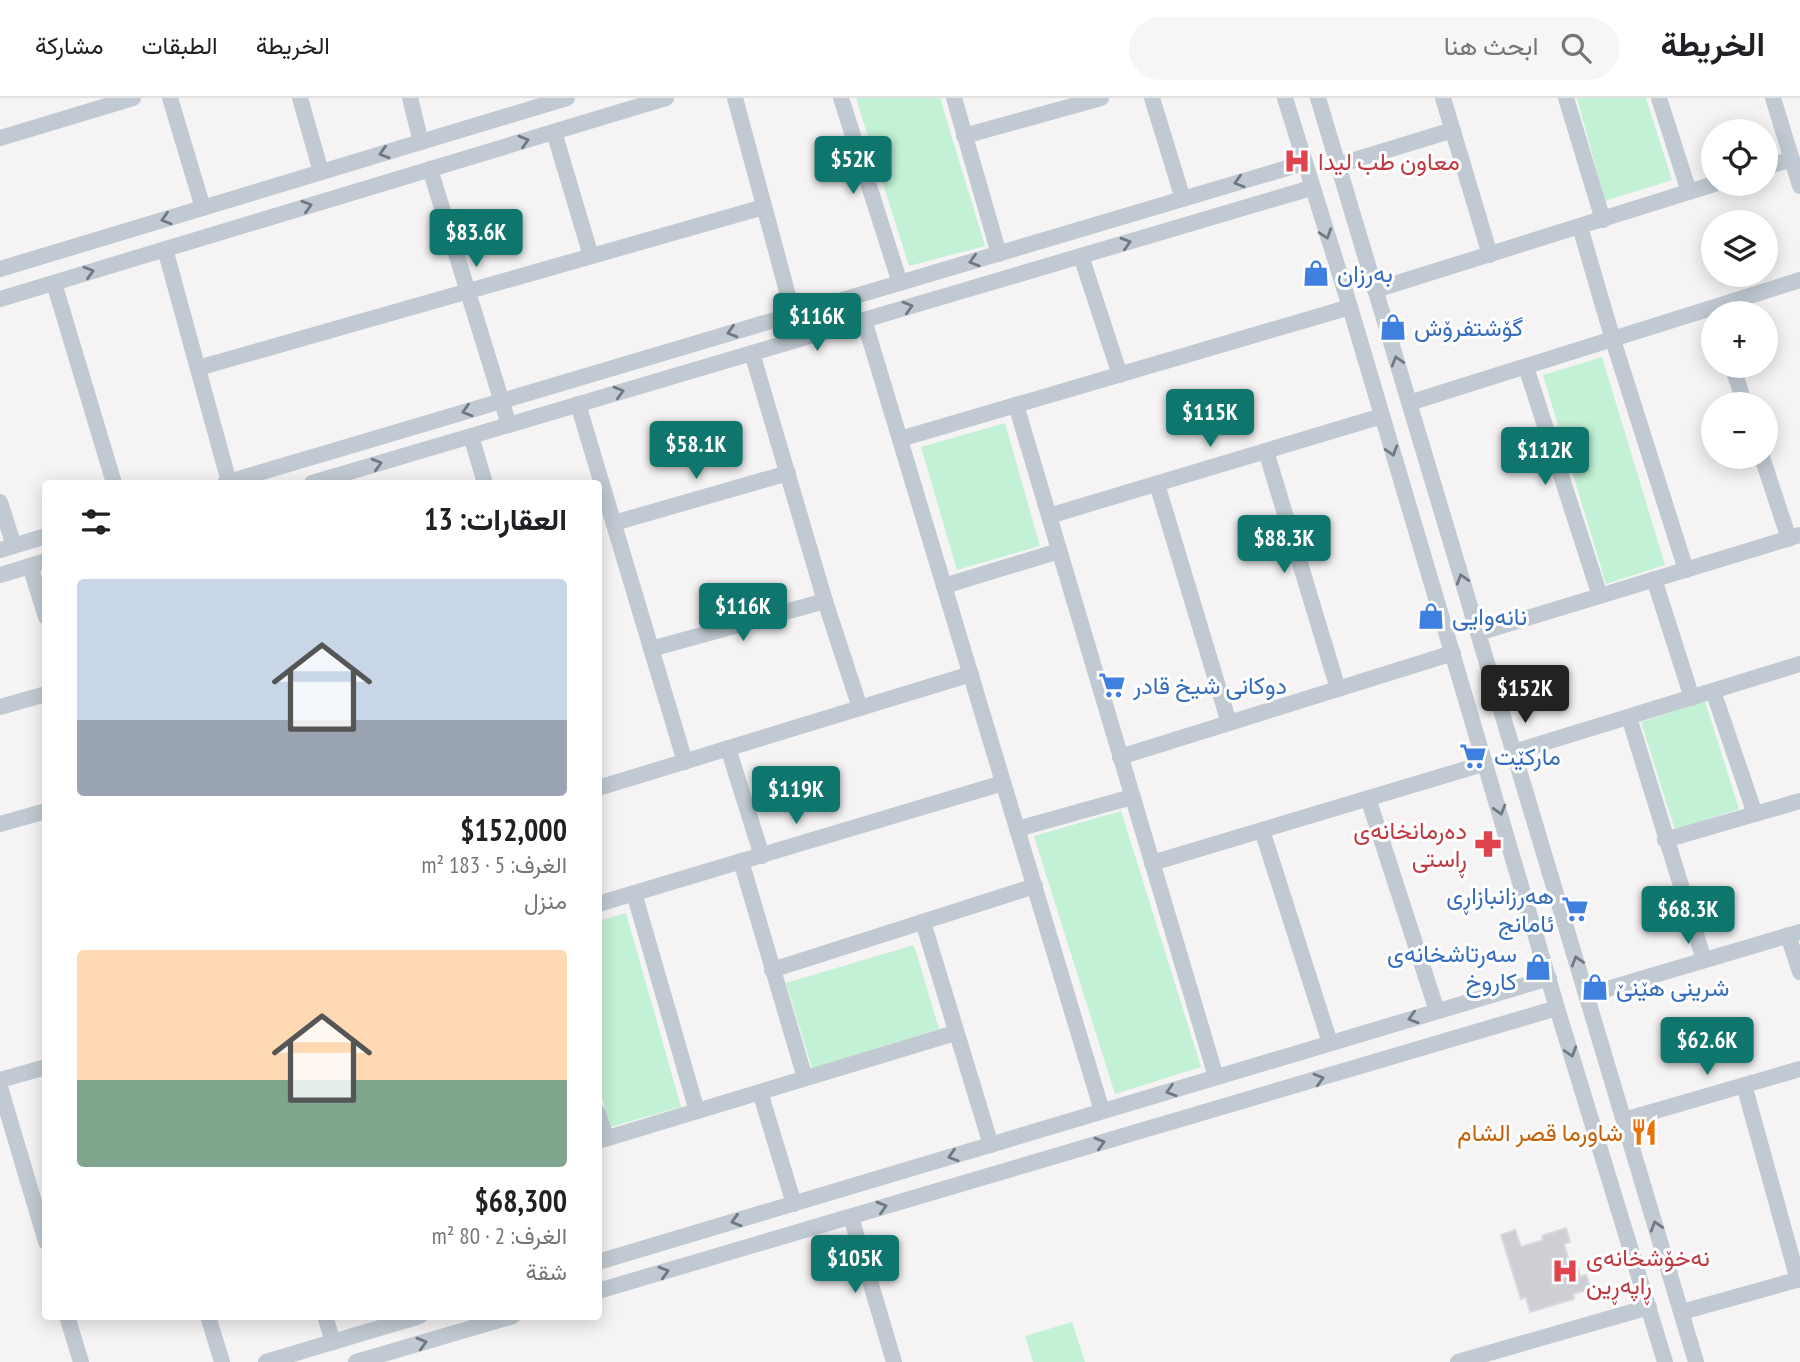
<!DOCTYPE html>
<html lang="ar">
<meta charset="utf-8">
<style>
:root{--surface:#fff;--page:#f6f6f6;--text:#202124;--muted:#757577;--line:#e0e0e0;--accent:#0f766e}
body{margin:0;font-family:"PT Sans Narrow",Vazirmatn,sans-serif;background:var(--page);color:var(--text);direction:rtl;height:100vh;display:flex;flex-direction:column;font-size:26px;white-space:nowrap}
*{box-sizing:border-box;margin:0}
p{font-size:23px;color:var(--muted)}
.icon{flex:none;width:38px;height:38px;fill:none;stroke:currentColor;stroke-width:2;stroke-linecap:round;stroke-linejoin:round}
.map{position:relative;flex:1;overflow:hidden;direction:ltr}
.sheet{position:absolute;left:42px;top:382px;width:560px;height:840px;display:flex;flex-direction:column;background:var(--surface);border-radius:7px;box-shadow:0 4px 18px #0003;direction:rtl}
.sheet>*{flex:none}
.tools{position:absolute;left:1701px;top:21px;display:grid;gap:14px}
.tools a{display:grid;place-items:center;width:77px;height:77px;border-radius:50%;background:var(--surface);box-shadow:0 4px 18px #0003;font-size:35px}
.price{position:absolute;translate:-50% -60px;padding:0 16px;border-radius:7px;background:var(--accent);color:#fff;font-size:23px;line-height:46px;filter:drop-shadow(0 2px 4px #0008)}
.price::after{content:'';position:absolute;left:50%;top:42px;width:21px;height:16px;margin-left:-10px;background:inherit;clip-path:polygon(0 0,100% 0,50% 100%)}
.price.on{background:#222;color:#fff}
ul{padding:0;list-style:none}
li{display:grid;align-content:center;gap:14px;height:371px;padding:0 35px}
li span{display:grid;place-items:center;height:217px;border-radius:7px;color:#555}
li>.icon{margin-inline-start:auto}
span .icon{width:126px;height:126px;fill:#fffc;stroke-width:1}
li b{font-size:30px}
h2{display:flex;justify-content:space-between;align-items:center;height:84px;padding:0 35px;font-size:30px}
header{display:flex;align-items:center;gap:42px;box-sizing:border-box;height:98px;padding:0 35px;background:var(--surface);border-bottom:2px solid var(--line)}
header strong{font-size:33px}
nav{display:flex;gap:38px;margin-inline-start:auto;font-size:24px}
.search{width:490px;height:63px;background:var(--page);display:flex;align-items:center;gap:18px;box-sizing:border-box;padding:0 24px;border-radius:38px;color:var(--muted);font-size:26px}
.map>svg:first-child{display:block}
</style>
<header>
<strong>الخريطة</strong>
<div class="search"><svg class="icon" aria-label="search" viewBox="0 0 24 24"><circle cx="10" cy="10" r="6"/><path d="M15 15l6 6"/></svg>ابحث هنا</div>
<nav><a>الخريطة</a><a>الطبقات</a><a>مشاركة</a></nav>
</header>
<div class="map">
<svg width="1800" height="1264" viewBox="0 0 1800 1264">
<rect width="100%" height="100%" fill="#f5f3f3"/>
<g fill="#c3f1d5">
<polygon points="856,0 940,0 985,148 909,168"/>
<polygon points="1577,0 1646,0 1672,82 1605,103"/>
<polygon points="1602,259 1665,467 1606,486 1543,277"/>
<polygon points="1005,325 1040,448 957,472 921,349"/>
<polygon points="1705,603 1739,711 1675,732 1641,624"/>
<polygon points="1121,713 1201,969 1115,996 1034,738"/>
<polygon points="626,815 681,1009 610,1029 599,987 598,823"/>
<polygon points="914,847 939,931 812,970 786,885"/>
<polygon points="1072,1224 1085,1264 1033,1264 1025,1238"/>
</g>
<polygon fill="#cdcfd5" stroke="#d7d9de" stroke-width="2" points="1566,1130 1570,1144 1564,1146 1571,1170 1577,1168 1580,1179 1586,1177 1591,1191 1573,1196 1574,1201 1530,1214 1526,1199 1521,1201 1501,1137 1515,1132 1521,1149 1543,1142 1542,1138"/>
<g fill="none" stroke-linecap="round" stroke-linejoin="round">
<g stroke="#c1cad2" stroke-width="16">
<polyline points="170,0 203,110"/>
<polyline points="300,0 321,74"/>
<polyline points="410,0 421,44"/>
<polyline points="735,0 793,216"/>
<polyline points="841,0 900,185"/>
<polyline points="954,0 999,156"/>
<polyline points="1152,0 1183,101"/>
<polyline points="1285,0 1350,209 1557,910 1665,1264"/>
<polyline points="1318,0 1696,1264"/>
<polyline points="1443,0 1490,157"/>
<polyline points="1566,0 1603,122"/>
<polyline points="1659,0 1689,94"/>
<polyline points="1773,0 1800,88"/>
<polyline points="554,34 591,158"/>
<polyline points="964,38 1101,0"/>
<polyline points="0,40 133,0"/>
<polyline points="1338,67 1453,32"/>
<polyline points="1766,69 1792,61"/>
<polyline points="430,71 509,327"/>
<polyline points="1580,129 1613,242 1686,472"/>
<polyline points="165,151 229,384"/>
<polyline points="1081,158 1120,277"/>
<polyline points="0,171 567,0"/>
<polyline points="54,185 114,385"/>
<polyline points="1375,192 1714,86"/>
<polyline points="0,201 666,0"/>
<polyline points="864,222 1102,1013"/>
<polyline points="752,255 825,503 860,610"/>
<polyline points="1732,268 1745,306"/>
<polyline points="1526,269 1600,498"/>
<polyline points="198,270 764,109"/>
<polyline points="1409,305 1800,182"/>
<polyline points="578,306 685,664"/>
<polyline points="1016,307 1216,979"/>
<polyline points="471,338 485,385"/>
<polyline points="900,341 1350,209"/>
<polyline points="1266,353 1338,591"/>
<polyline points="1762,359 1789,441"/>
<polyline points="225,385 1304,65"/>
<polyline points="312,385 1311,90"/>
<polyline points="1157,386 1229,625"/>
<polyline points="0,404 14,448"/>
<polyline points="1049,418 1382,318"/>
<polyline points="614,425 788,375"/>
<polyline points="0,452 46,438"/>
<polyline points="30,468 46,519"/>
<polyline points="0,477 46,463"/>
<polyline points="1654,481 1692,600"/>
<polyline points="944,488 1059,453"/>
<polyline points="1478,535 1800,437"/>
<polyline points="651,551 825,503"/>
<polyline points="1713,593 1755,716"/>
<polyline points="0,609 46,596"/>
<polyline points="1629,619 1704,862"/>
<polyline points="728,650 762,758"/>
<polyline points="1514,654 1800,566"/>
<polyline points="1120,659 1453,555"/>
<polyline points="598,690 971,576"/>
<polyline points="1368,700 1437,913"/>
<polyline points="0,726 46,713"/>
<polyline points="1017,731 1132,699"/>
<polyline points="1262,732 1330,945"/>
<polyline points="1665,742 1800,703"/>
<polyline points="741,763 805,980"/>
<polyline points="1152,765 1486,665"/>
<polyline points="634,795 697,1013"/>
<polyline points="598,806 1003,685"/>
<polyline points="923,824 991,1047"/>
<polyline points="1788,837 1800,874"/>
<polyline points="772,872 1035,788"/>
<polyline points="1587,897 1800,834"/>
<polyline points="0,982 46,969"/>
<polyline points="1744,987 1798,1182"/>
<polyline points="0,989 46,1144"/>
<polyline points="760,994 794,1106"/>
<polyline points="598,1015 606,1040"/>
<polyline points="1624,1022 1800,971"/>
<polyline points="598,1043 955,935"/>
<polyline points="851,1119 894,1264"/>
<polyline points="598,1164 1549,880"/>
<polyline points="598,1193 1557,910"/>
<polyline points="1682,1214 1800,1181"/>
<polyline points="67,1218 81,1264"/>
<polyline points="208,1218 222,1264"/>
<polyline points="325,1218 333,1244"/>
<polyline points="266,1264 420,1218"/>
<polyline points="356,1264 513,1218"/>
<polyline points="1458,1264 1649,1209"/>
</g>
</g>
<defs><path id="oneway-chevron" d="M-2-3.5L2.5 0L-2 3.5" fill="none" stroke-width="1.6" stroke-linecap="round" stroke-linejoin="round" transform="scale(1.75)"/></defs>
<g stroke="#6e7983">
<use href="#oneway-chevron" transform="translate(524 43) rotate(-17)"/>
<use href="#oneway-chevron" transform="translate(384 55) rotate(163)"/>
<use href="#oneway-chevron" transform="translate(1239 84) rotate(163)"/>
<use href="#oneway-chevron" transform="translate(307 108) rotate(-17)"/>
<use href="#oneway-chevron" transform="translate(166 121) rotate(163)"/>
<use href="#oneway-chevron" transform="translate(1326 136) rotate(72)"/>
<use href="#oneway-chevron" transform="translate(1126 145) rotate(-16)"/>
<use href="#oneway-chevron" transform="translate(974 163) rotate(164)"/>
<use href="#oneway-chevron" transform="translate(89 174) rotate(-17)"/>
<use href="#oneway-chevron" transform="translate(908 209) rotate(-16)"/>
<use href="#oneway-chevron" transform="translate(732 234) rotate(163)"/>
<use href="#oneway-chevron" transform="translate(1397 263) rotate(-107)"/>
<use href="#oneway-chevron" transform="translate(619 294) rotate(-16)"/>
<use href="#oneway-chevron" transform="translate(467 313) rotate(163)"/>
<use href="#oneway-chevron" transform="translate(1392 353) rotate(73)"/>
<use href="#oneway-chevron" transform="translate(377 366) rotate(-16)"/>
<use href="#oneway-chevron" transform="translate(1462 481) rotate(-107)"/>
<use href="#oneway-chevron" transform="translate(1500 712) rotate(74)"/>
<use href="#oneway-chevron" transform="translate(1577 863) rotate(-107)"/>
<use href="#oneway-chevron" transform="translate(1413 920) rotate(163)"/>
<use href="#oneway-chevron" transform="translate(1571 954) rotate(72)"/>
<use href="#oneway-chevron" transform="translate(1319 981) rotate(-16)"/>
<use href="#oneway-chevron" transform="translate(1171 993) rotate(163)"/>
<use href="#oneway-chevron" transform="translate(1100 1045) rotate(-16)"/>
<use href="#oneway-chevron" transform="translate(953 1058) rotate(163)"/>
<use href="#oneway-chevron" transform="translate(882 1109) rotate(-16)"/>
<use href="#oneway-chevron" transform="translate(736 1123) rotate(163)"/>
<use href="#oneway-chevron" transform="translate(1656 1128) rotate(-107)"/>
<use href="#oneway-chevron" transform="translate(664 1174) rotate(-16)"/>
<use href="#oneway-chevron" transform="translate(422 1245) rotate(-16)"/>
</g>
<defs>
<symbol id="hospital-bare" viewBox="-9 -9 18 18"><path d="M-5-5h3v3.5h4V-5h3V5h-3V1.5h-4V5h-3Z" fill="#e0444e" stroke="#fff" stroke-width="2.5" paint-order="stroke"/></symbol>
<symbol id="shop-bare" viewBox="-9 -9 18 18"><path d="M-5-2.5h2.3a2.7 3.5 0 0 1 5.4 0H5L5.5 6h-11ZM-1.5-2.5h3a1.5 2.3 0 0 0-3 0Z" fill="#3f7fe0" stroke="#fff" stroke-width="2.5" paint-order="stroke"/></symbol>
<symbol id="supermarket-bare" viewBox="-9 -9 18 18"><path d="M-6-5.5h2.5l.6 2H6L4.5 2H-2.5L-4.4-4H-6ZM-1.5 3.2a1.3 1.3 0 1 0 .1 0ZM3 3.2a1.3 1.3 0 1 0 .1 0Z" fill="#3f7fe0" stroke="#fff" stroke-width="2.5" paint-order="stroke"/></symbol>
<symbol id="pharmacy-bare" viewBox="-9 -9 18 18"><path d="M-2-6h4v4h4v4h-4v4h-4v-4h-4v-4h4Z" fill="#e0444e" stroke="#fff" stroke-width="2.5" paint-order="stroke"/></symbol>
<symbol id="restaurant-bare" viewBox="-9 -9 18 18"><path d="M-5-6h1v4h1v-4h1v4h1v-4h1v5L-1.5 .5V6h-2V.5L-5-1ZM5-6V6H3V1.5H1.5Q1.5-4 5-6Z" fill="#e8710a" stroke="#fff" stroke-width="2.5" paint-order="stroke"/></symbol>
</defs>
<g fill-rule="evenodd">
<use href="#hospital-bare" x="1278" y="44" width="38" height="38"/>
<use href="#shop-bare" x="1297" y="156" width="38" height="38"/>
<use href="#shop-bare" x="1374" y="210" width="38" height="38"/>
<use href="#shop-bare" x="1412" y="499" width="38" height="38"/>
<use href="#supermarket-bare" x="1093" y="568" width="38" height="38"/>
<use href="#supermarket-bare" x="1454" y="639" width="38" height="38"/>
<use href="#pharmacy-bare" x="1469" y="727" width="38" height="38"/>
<use href="#supermarket-bare" x="1556" y="792" width="38" height="38"/>
<use href="#shop-bare" x="1519" y="850" width="38" height="38"/>
<use href="#shop-bare" x="1576" y="870" width="38" height="38"/>
<use href="#restaurant-bare" x="1625" y="1015" width="38" height="38"/>
<use href="#hospital-bare" x="1546" y="1154" width="38" height="38"/>
</g>
<g text-anchor="middle" dominant-baseline="central" stroke-width="6" stroke-linejoin="round" paint-order="stroke">
<g font-size="24" fill="#be3a42" stroke="#fff" text-anchor="start">
<text x="1318" y="63">معاون طب لیدا</text>
<text x="1467" y="732" text-anchor="end">دەرمانخانەی<tspan x="1467" dy="28">ڕاستی</tspan></text>
<text x="1586" y="1159">نەخۆشخانەی<tspan x="1586" dy="28">ڕاپەڕین</tspan></text>
</g>
<g font-size="24" fill="#366cbe" stroke="#fff" text-anchor="start">
<text x="1337" y="175">بەرزان</text>
<text x="1414" y="229">گۆشتفرۆش</text>
<text x="1452" y="518">نانەوایی</text>
<text x="1133" y="587">دوکانی شیخ قادر</text>
<text x="1494" y="658">مارکێت</text>
<text x="1554" y="797" text-anchor="end">هەرزانبازاڕی<tspan x="1554" dy="28">ئامانج</tspan></text>
<text x="1517" y="855" text-anchor="end">سەرتاشخانەی<tspan x="1517" dy="28">کاروخ</tspan></text>
<text x="1616" y="889">شرینی هێنێ</text>
</g>
<g font-size="24" fill="#c56008" stroke="#fff" text-anchor="end">
<text x="1623" y="1034">شاورما قصر الشام</text>
</g>
</g>
</svg>
<div class="tools">
<a><svg class="icon" aria-label="locate" viewBox="0 0 24 24"><circle cx="12" cy="12" r="6"/><path d="M12 2v4M12 18v4M2 12h4M18 12h4"/></svg></a>
<a><svg class="icon" aria-label="layers" viewBox="0 0 24 24"><path d="M12 4l9 5-9 5-9-5zM3 14l9 5 9-5"/></svg></a>
<a>+</a>
<a>−</a>
</div>
<b class="price" style="left:853px;top:98px">$52K</b>
<b class="price" style="left:476px;top:171px">$83.6K</b>
<b class="price" style="left:817px;top:255px">$116K</b>
<b class="price" style="left:1210px;top:351px">$115K</b>
<b class="price" style="left:696px;top:383px">$58.1K</b>
<b class="price" style="left:1545px;top:389px">$112K</b>
<b class="price" style="left:1284px;top:477px">$88.3K</b>
<b class="price" style="left:743px;top:545px">$116K</b>
<b class="price on" style="left:1525px;top:627px">$152K</b>
<b class="price" style="left:796px;top:728px">$119K</b>
<b class="price" style="left:1688px;top:848px">$68.3K</b>
<b class="price" style="left:1707px;top:979px">$62.6K</b>
<b class="price" style="left:855px;top:1197px">$105K</b>
<section class="sheet">
<h2>العقارات: 13<svg class="icon" aria-label="filters" viewBox="0 0 24 24"><path d="M4 7h16M4 17h16"/><circle cx="9" cy="7" r="2"/><circle cx="15" cy="17" r="2"/></svg></h2>
<ul>
<li><span style="background:linear-gradient(#c9d6e8 65%,#9aa5b1 0)"><svg class="icon" aria-label="home" viewBox="0 0 24 24"><path d="M3 11l9-7 9 7M6 9v11h12V9"/></svg></span><div><b>$152,000</b><p>الغرف: 5 · 183 m²</p><p>منزل</p></div></li>
<li><span style="background:linear-gradient(#ffd9b3 60%,#7fa58c 0)"><svg class="icon" aria-label="home" viewBox="0 0 24 24"><path d="M3 11l9-7 9 7M6 9v11h12V9"/></svg></span><div><b>$68,300</b><p>الغرف: 2 · 80 m²</p><p>شقة</p></div></li>
</ul>
</section>
</div>
